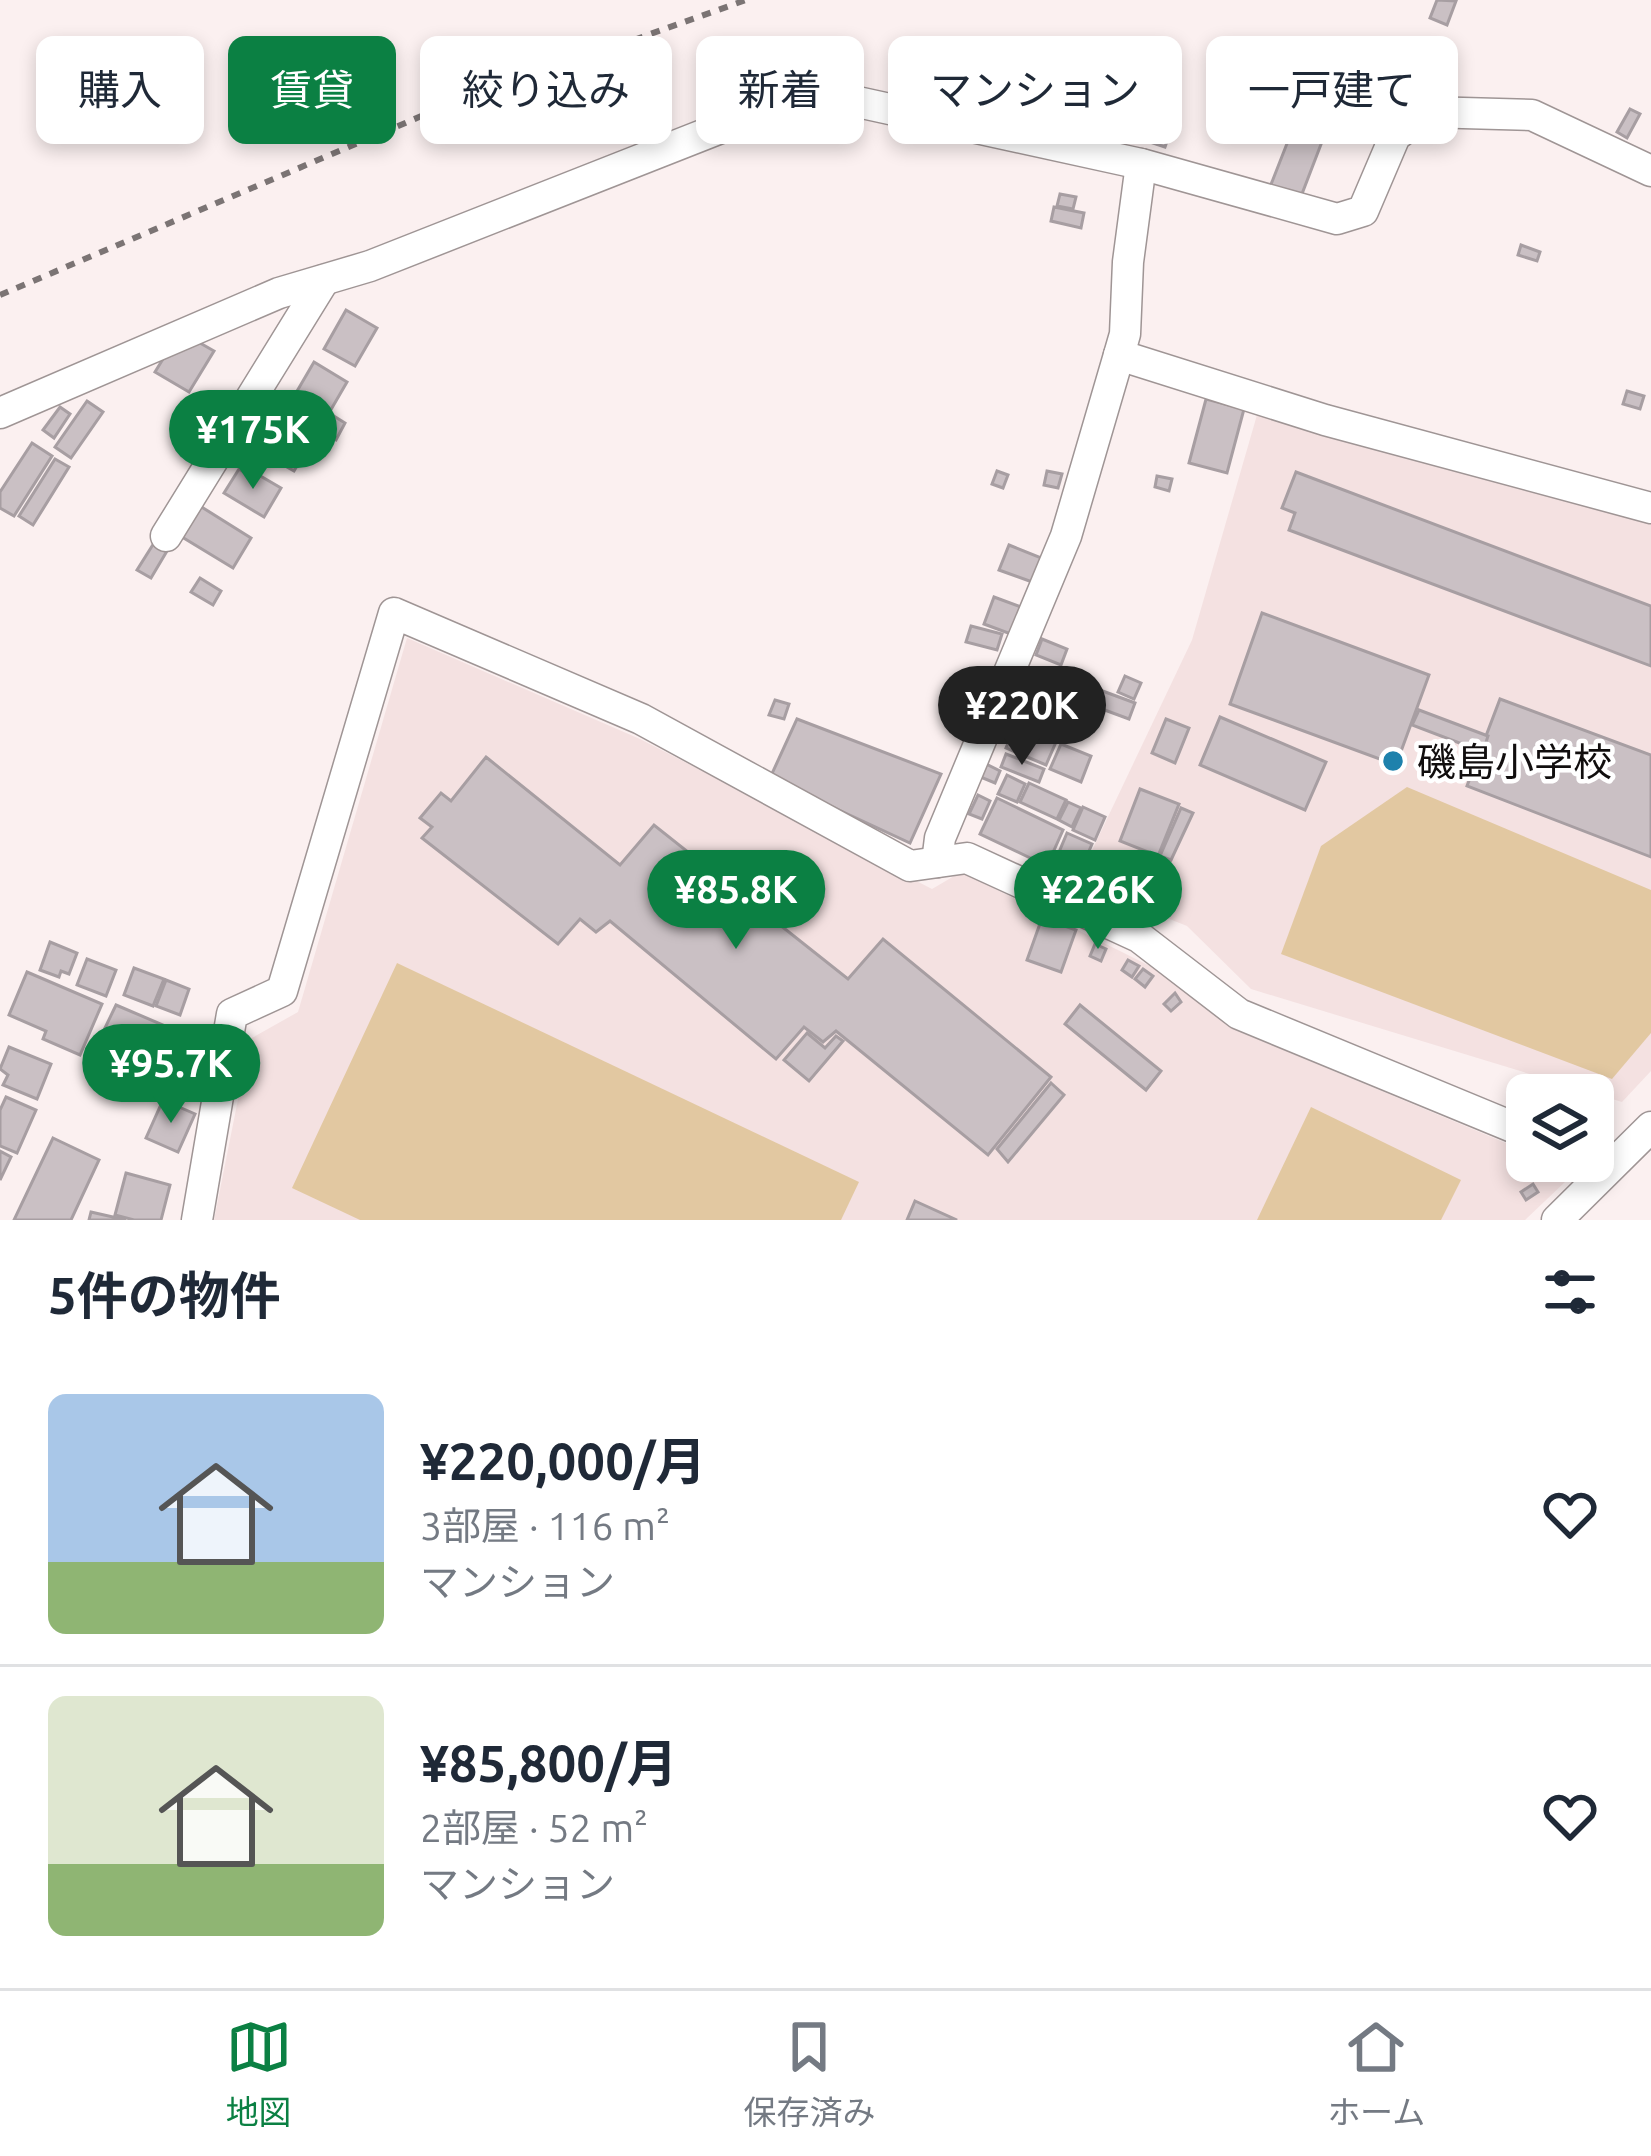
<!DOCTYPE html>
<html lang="ja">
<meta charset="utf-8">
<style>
:root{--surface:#fff;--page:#f6f6f7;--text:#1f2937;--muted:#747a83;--line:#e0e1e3;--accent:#0b8043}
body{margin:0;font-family:Ubuntu,"Noto Sans JP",sans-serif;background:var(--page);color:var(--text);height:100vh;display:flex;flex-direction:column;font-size:45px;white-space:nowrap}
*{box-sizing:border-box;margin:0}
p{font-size:39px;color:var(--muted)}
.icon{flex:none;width:66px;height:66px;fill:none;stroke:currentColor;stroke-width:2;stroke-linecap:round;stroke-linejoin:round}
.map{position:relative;height:1220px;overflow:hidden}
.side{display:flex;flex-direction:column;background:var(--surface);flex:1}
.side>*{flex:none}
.hud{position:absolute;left:36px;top:36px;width:1581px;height:108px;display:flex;gap:24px}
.buttons{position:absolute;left:1506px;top:1074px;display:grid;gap:24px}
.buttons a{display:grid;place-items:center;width:108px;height:108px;border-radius:18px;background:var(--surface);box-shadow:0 6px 18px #0003;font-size:60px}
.price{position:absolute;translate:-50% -102px;padding:0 27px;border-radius:42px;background:var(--accent);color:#fff;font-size:39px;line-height:78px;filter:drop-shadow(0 3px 6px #0008)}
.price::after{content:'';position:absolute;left:50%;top:72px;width:36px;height:27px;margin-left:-18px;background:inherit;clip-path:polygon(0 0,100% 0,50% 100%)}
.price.active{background:#222;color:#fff}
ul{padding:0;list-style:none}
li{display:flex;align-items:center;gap:36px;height:300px;padding:0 48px}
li+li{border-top:3px solid var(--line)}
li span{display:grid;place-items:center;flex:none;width:336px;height:240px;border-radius:18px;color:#555}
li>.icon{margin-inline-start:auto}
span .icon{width:144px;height:144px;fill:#fffc;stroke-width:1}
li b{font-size:51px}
h2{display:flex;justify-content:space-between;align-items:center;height:144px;padding:0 48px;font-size:51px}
.tag{padding:0 42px;border-radius:18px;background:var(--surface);box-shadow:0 6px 18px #0003;font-size:42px;line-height:108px}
.tag.active{background:var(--accent);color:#fff}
.tab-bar{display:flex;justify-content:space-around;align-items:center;height:168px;border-top:3px solid var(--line);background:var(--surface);font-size:33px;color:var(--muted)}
.tab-bar a{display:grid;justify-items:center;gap:6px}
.tab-bar .active{color:var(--accent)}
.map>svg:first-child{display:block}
</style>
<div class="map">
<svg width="1651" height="1220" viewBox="0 0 1651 1220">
<rect width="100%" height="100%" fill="#fbf0f0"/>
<g fill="#f4e1e1">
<polygon points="1259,408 1651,521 1651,1071 1622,1102 1251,989 1187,926 1077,882 1192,640"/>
<polygon points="407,638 640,739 932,889 961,872 1162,972 1231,1028 1527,1152 1527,1161 1548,1161 1561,1166 1565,1182 1525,1220 214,1220 250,1039 298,1012"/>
</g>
<g fill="#e2c8a1">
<polygon points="1407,787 1651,890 1651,1033 1612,1079 1281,954 1321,846"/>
<polygon points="397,963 859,1182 841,1220 360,1220 292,1188"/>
<polygon points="1311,1107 1461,1180 1441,1220 1257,1220"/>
</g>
<g fill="#cac0c4" stroke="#a79ea2" stroke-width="3">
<polygon points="1437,0 1456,1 1447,25 1430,18"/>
<polygon points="1322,54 1351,66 1300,199 1270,187"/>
<polygon points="1396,63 1418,70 1412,88 1390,81"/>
<polygon points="1164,102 1179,107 1165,147 1150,142"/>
<polygon points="1630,109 1640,114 1627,138 1617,132"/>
<polygon points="1060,194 1076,197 1073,209 1057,206"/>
<polygon points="1054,207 1084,213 1081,228 1051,221"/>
<polygon points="1521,245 1540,252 1537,261 1518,255"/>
<polygon points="346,310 377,328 355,366 324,349"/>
<polygon points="193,339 214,351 189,392 155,372 163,359"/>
<polygon points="314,362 347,382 329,413 345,423 336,440 286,410"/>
<polygon points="1627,391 1644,396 1640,409 1623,404"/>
<polygon points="1206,399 1244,409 1227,473 1189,463"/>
<polygon points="87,401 103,412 71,458 55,447"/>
<polygon points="60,407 70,414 54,438 43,430"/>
<polygon points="277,413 315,436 294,471 243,442 257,419 269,426"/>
<polygon points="32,443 52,456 14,516 0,508 0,492"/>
<polygon points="55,459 69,467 33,525 19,516"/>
<polygon points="239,469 250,476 252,471 281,488 264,517 224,493"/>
<polygon points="997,471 1008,475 1003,488 992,484"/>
<polygon points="1047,471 1062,474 1058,488 1044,485"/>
<polygon points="1296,472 1651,606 1651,666 1289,530 1295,513 1282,508"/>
<polygon points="1157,476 1172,479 1169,491 1155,487"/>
<polygon points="200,506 251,538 233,568 182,537"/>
<polygon points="154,543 167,551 151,578 137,570"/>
<polygon points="1009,545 1044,559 1035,583 999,570"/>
<polygon points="200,578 221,591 213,605 191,592"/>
<polygon points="994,597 1029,610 1019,637 984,624"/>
<polygon points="1262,613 1429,675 1396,765 1230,704"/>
<polygon points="971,626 1002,634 997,650 966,642"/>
<polygon points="1042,639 1067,649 1061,665 1036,655"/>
<polygon points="1125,676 1141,683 1134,699 1118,692"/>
<polygon points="1081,683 1135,703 1129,719 1075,699"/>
<polygon points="1500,699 1651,755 1651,857 1467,786"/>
<polygon points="775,700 789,704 784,719 769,715"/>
<polygon points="1419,710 1488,736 1483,752 1412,725"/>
<polygon points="1220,717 1326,762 1305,810 1200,765"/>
<polygon points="797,719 941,774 910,843 770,778"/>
<polygon points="1166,719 1189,728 1175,763 1152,753"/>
<polygon points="1016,724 1056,742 1046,765 1006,748"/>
<polygon points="1061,744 1091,756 1081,782 1050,769"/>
<polygon points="1006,754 1044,769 1039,782 1001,767"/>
<polygon points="486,757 620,865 654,825 848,979 883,939 1051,1077 988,1155 836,1031 823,1042 804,1027 776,1059 610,921 596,932 580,919 558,944 422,838 432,827 420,818 441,793 451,801"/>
<polygon points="984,763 1000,771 995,783 978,776"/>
<polygon points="1007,775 1025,784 1017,802 998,794"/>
<polygon points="1029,783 1066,800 1057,819 1020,802"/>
<polygon points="1140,789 1179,804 1158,856 1120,841"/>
<polygon points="978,795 990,801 982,819 969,814"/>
<polygon points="997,798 1063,830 1047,866 980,834"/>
<polygon points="1068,802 1081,808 1072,827 1059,820"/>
<polygon points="1083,807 1105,817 1095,840 1073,830"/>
<polygon points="1181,808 1193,813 1171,860 1160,856"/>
<polygon points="1067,833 1092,844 1077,879 1052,869"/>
<polygon points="1098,871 1134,886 1125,909 1088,894"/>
<polygon points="1042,918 1076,930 1061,972 1027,960"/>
<polygon points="50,942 77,953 69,974 61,971 59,977 40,970"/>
<polygon points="1095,944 1106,949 1101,961 1090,956"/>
<polygon points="87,959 116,970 106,996 77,985"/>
<polygon points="1128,960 1139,966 1132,977 1122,970"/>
<polygon points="134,968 164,979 153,1006 124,995"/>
<polygon points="1143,969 1153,976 1145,987 1135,979"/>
<polygon points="27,972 102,1004 80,1055 43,1039 46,1031 9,1015"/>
<polygon points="166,980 189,989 180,1015 156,1006"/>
<polygon points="1175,993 1181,1002 1171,1011 1164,1004"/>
<polygon points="116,1005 170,1028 159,1054 104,1030"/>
<polygon points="1080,1005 1161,1071 1146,1090 1065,1024"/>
<polygon points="172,1028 195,1036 186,1060 163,1052"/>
<polygon points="807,1033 825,1048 836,1036 843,1041 809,1081 784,1060"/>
<polygon points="103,1034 158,1057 150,1077 95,1054"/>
<polygon points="9,1047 51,1064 37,1099 3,1085 8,1075 0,1069"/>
<polygon points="164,1057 186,1066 176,1089 154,1080"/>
<polygon points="1051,1083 1064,1095 1008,1162 997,1149"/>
<polygon points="6,1097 36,1110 17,1153 0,1146 0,1110"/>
<polygon points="163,1100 195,1114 178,1152 146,1138"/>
<polygon points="53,1138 99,1160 71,1220 14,1220"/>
<polygon points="0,1151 11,1157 0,1180"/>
<polygon points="126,1173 170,1185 161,1220 134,1220 115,1215"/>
<polygon points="1533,1184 1538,1192 1526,1200 1521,1192"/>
<polygon points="915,1201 957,1220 907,1220"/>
<polygon points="91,1212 126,1220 89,1220"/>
</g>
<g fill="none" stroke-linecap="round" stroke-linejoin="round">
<defs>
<g id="minor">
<polyline points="1119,355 1325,420 1651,508"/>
<polyline points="0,413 279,293 370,266 812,92 1141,164 1337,219 1363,211 1395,136 1427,112 1532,115 1651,171"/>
<polyline points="166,536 324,280"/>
<polyline points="937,862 940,838 1066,536 1119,355 1125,334 1128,262 1141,164"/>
<polyline points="197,1220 232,1014 282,991 394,613 641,719 910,866 967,858 1139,937 1239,1014 1527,1133"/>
<polyline points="1557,1220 1651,1127"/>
</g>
</defs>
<use href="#minor" stroke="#9f9595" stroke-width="33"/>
<polyline stroke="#7b7474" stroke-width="6" stroke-dasharray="9 9" stroke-linecap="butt" points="0,295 431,112 746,0"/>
<use href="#minor" stroke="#fff" stroke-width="30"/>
</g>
<circle fill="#1e81ac" stroke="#fff" stroke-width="4.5" cx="1393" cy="761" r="12"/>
<g text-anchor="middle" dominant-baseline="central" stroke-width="9" stroke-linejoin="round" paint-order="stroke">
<g font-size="39" fill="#110e0e" stroke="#fff" text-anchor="start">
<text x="1417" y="761">磯島小学校</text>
</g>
</g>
</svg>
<div class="buttons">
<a><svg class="icon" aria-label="layers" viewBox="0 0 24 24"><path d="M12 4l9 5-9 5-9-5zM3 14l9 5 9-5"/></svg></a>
</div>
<b class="price" style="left:253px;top:492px">¥175K</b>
<b class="price active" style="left:1022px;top:768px">¥220K</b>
<b class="price" style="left:736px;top:952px">¥85.8K</b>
<b class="price" style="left:1098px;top:952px">¥226K</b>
<b class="price" style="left:171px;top:1126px">¥95.7K</b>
<div class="hud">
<a class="tag">購入</a>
<a class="tag active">賃貸</a>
<a class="tag">絞り込み</a>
<a class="tag">新着</a>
<a class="tag">マンション</a>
<a class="tag">一戸建て</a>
</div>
</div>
<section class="side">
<h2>5件の物件<svg class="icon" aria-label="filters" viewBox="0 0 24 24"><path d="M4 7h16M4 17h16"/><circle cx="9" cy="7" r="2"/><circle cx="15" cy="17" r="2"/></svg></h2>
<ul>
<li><span style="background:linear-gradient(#a9c7e8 70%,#8fb573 0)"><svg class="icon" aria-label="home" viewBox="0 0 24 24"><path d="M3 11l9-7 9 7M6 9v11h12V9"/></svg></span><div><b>¥220,000/月</b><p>3部屋 · 116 m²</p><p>マンション</p></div><svg class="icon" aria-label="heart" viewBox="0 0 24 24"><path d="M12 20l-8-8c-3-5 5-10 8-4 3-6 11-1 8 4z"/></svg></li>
<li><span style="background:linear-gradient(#dfe7d0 70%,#8fb573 0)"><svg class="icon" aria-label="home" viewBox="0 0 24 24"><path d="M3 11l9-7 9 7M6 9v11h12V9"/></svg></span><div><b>¥85,800/月</b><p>2部屋 · 52 m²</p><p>マンション</p></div><svg class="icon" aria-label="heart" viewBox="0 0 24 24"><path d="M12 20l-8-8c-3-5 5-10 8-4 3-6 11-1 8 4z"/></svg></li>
</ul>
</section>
<nav class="tab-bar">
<a class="active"><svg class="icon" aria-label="map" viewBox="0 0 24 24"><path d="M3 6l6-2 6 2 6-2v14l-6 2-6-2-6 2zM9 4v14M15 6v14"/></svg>地図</a>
<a><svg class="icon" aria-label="saved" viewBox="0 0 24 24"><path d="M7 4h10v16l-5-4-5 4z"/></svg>保存済み</a>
<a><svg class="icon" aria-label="home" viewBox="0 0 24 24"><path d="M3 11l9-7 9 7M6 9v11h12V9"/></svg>ホーム</a>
</nav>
